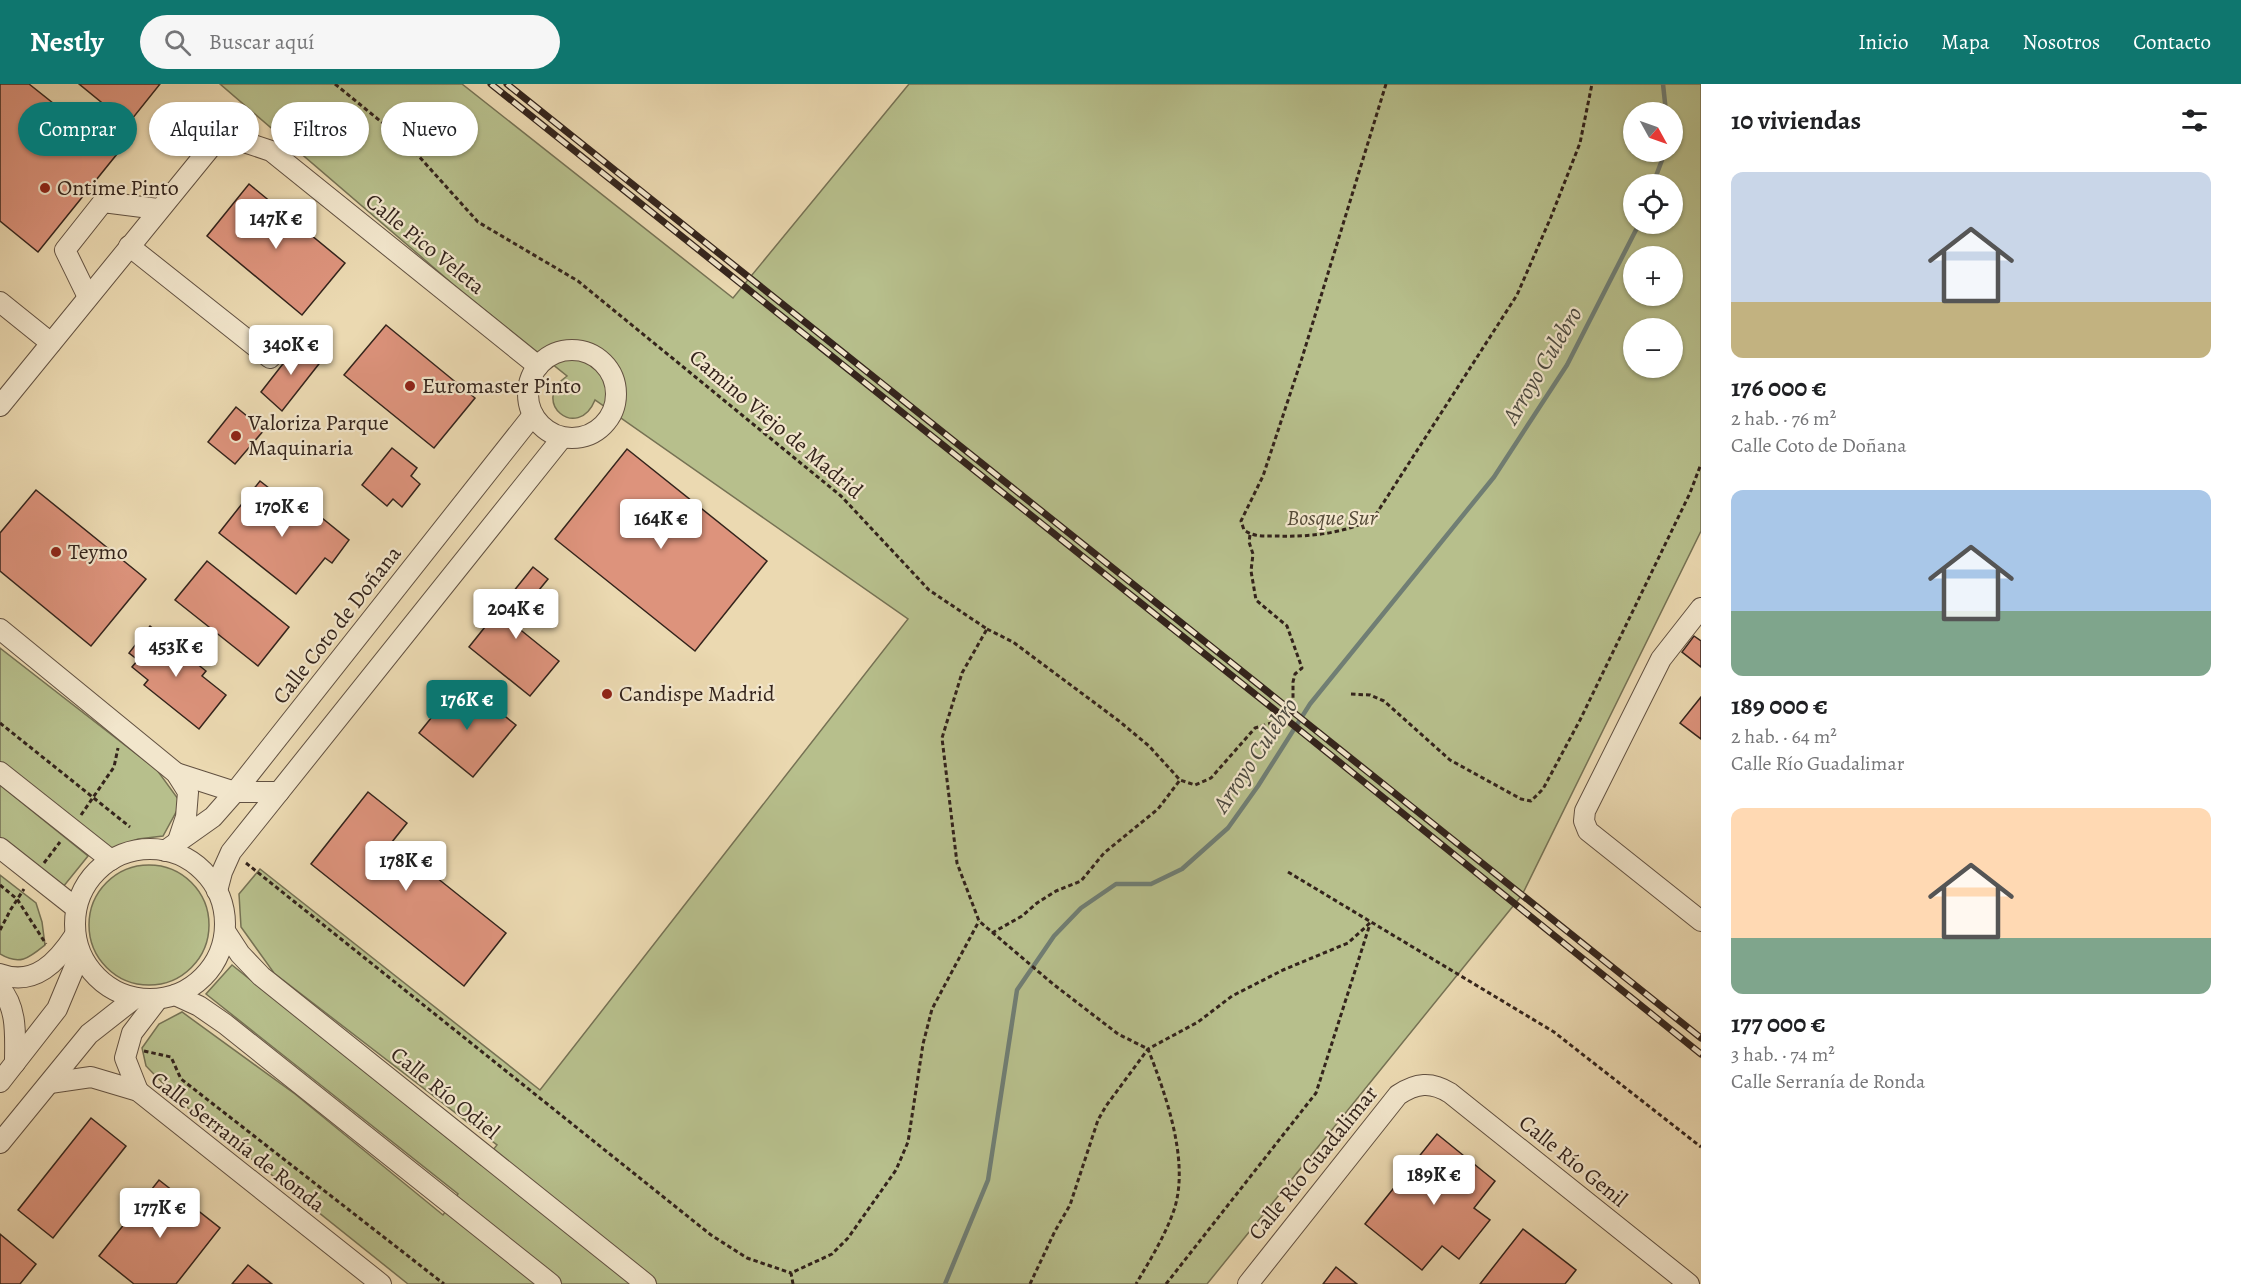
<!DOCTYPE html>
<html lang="es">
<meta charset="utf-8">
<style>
:root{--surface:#fff;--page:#f6f6f6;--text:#202124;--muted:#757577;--accent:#0f766e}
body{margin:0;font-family:Alegreya,serif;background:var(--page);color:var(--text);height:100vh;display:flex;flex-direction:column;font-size:22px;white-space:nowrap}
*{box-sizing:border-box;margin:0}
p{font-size:20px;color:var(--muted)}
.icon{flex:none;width:33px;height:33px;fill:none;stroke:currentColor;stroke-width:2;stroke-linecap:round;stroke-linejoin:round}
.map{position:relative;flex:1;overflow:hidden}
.drawer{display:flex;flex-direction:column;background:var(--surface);width:540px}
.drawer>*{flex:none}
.banner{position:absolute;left:18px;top:18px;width:570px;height:54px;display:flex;gap:12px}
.needle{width:39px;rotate:130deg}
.controls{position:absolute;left:1623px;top:18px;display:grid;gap:12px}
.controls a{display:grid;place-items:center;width:60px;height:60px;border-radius:50%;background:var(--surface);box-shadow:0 2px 4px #0004;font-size:30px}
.price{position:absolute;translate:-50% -51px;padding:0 14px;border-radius:6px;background:#fff;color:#222;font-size:20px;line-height:39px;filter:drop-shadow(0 2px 3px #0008)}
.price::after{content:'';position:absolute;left:50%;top:36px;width:18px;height:14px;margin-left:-9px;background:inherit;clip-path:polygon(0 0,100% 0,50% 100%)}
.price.on{background:var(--accent);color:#fff}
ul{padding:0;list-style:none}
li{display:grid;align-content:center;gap:12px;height:318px;padding:0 30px}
li span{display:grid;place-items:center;height:186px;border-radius:12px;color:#555}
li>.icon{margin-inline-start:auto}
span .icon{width:108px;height:108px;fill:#fffc;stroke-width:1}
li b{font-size:26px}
h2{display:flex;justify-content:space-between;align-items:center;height:72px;padding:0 30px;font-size:26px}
.pill{padding:0 21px;border-radius:27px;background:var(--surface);box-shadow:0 2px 4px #0004;font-size:21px;line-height:54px}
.pill.on{background:var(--accent);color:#fff}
header{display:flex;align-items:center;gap:36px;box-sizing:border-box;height:84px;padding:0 30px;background:var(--accent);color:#fff}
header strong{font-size:28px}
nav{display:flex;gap:33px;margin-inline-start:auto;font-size:21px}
.search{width:420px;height:54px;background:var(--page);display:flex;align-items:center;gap:15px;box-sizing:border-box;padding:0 21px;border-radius:33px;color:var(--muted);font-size:22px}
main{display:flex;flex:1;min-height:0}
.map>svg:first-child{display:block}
</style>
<header>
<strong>Nestly</strong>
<div class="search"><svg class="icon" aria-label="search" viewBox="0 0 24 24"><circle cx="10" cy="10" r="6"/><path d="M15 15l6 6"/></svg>Buscar aquí</div>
<nav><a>Inicio</a><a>Mapa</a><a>Nosotros</a><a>Contacto</a></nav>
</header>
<main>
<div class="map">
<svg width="1701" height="1200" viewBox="0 0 1701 1200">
<rect width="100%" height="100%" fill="#ebd9b1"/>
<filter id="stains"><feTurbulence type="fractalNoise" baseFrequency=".00333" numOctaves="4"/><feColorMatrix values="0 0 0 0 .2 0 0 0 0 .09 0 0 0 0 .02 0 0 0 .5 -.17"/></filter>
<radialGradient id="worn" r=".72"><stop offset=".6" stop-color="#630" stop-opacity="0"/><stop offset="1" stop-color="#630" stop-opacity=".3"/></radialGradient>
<g fill="#b7bf8c" stroke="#767254" stroke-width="1.5" fill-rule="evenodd">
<path d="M220 0H462L733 214 909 0H1701V447L1522 811 1207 1200H408L183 1020 146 982 142 964 159 940 182 928 295 1010 443 1131 458 1110 206 910 232 881 481 1081 497 1061 274 889 241 843 239 810 260 785 540 1006 908 535 595 316C578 358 529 318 567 292L454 201ZM1634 28H1672V68H1634ZM1634 100H1672V140H1634ZM1634 172H1672V212H1634ZM1634 244H1672V284H1634Z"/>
<polygon points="0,564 157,686 181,719 163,752 138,755 111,766 0,678"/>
<polygon points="0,701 88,772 63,803 0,753"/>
<circle cx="149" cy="841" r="60"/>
<path d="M0 791 36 819 42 838 45 861C29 874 20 882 0 870Z"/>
</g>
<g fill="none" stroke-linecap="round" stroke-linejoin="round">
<g stroke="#707e74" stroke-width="4.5">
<polyline points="1663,0 1666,28"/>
<polyline points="1653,100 1665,68"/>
<polyline points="945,1200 988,1096 1017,906 1054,852 1081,824 1116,800 1151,800 1182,785 1228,744 1258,702 1310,620 1494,393 1567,281 1639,140"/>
</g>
</g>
<g fill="#dd937c" stroke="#34241c" stroke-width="1.5">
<polygon points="0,0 29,0 117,70 38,168 0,137"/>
<polygon points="79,0 160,0 128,40"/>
<polygon points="249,100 345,179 302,231 207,152"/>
<polygon points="386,241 475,314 434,364 344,291"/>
<polygon points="300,258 322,276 282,327 261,308"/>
<polygon points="236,323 264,346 235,380 208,358"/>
<polygon points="392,364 417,384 411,392 420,400 402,423 393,415 387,422 362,401"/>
<polygon points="627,365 767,477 695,567 555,455"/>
<polygon points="260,397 316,441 322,434 349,456 332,479 325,474 296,510 219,449"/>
<polygon points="36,406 146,495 91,562 0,487 0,449"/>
<polygon points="207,477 289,543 258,582 175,516"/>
<polygon points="533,483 548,495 512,539 559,577 530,612 469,563"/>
<polygon points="150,542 206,587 202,592 226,611 199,645 144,601 148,596 132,583 138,576 129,569"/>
<polygon points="1694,552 1701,557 1701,583 1682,568"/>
<polygon points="453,607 465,617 473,607 516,641 473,693 419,649"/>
<polygon points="1701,613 1701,655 1680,639"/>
<polygon points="368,708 407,739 392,758 506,849 464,902 311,780"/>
<polygon points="91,1034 126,1062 53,1154 18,1126"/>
<polygon points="1437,1050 1495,1097 1474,1124 1490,1136 1459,1175 1442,1162 1422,1186 1365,1140"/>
<polygon points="159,1096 220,1144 176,1200 134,1200 99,1172"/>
<polygon points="1523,1145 1576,1186 1565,1200 1480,1200"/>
<polygon points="0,1150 36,1180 20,1200 0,1200"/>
<polygon points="248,1181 272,1200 232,1200"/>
<polygon points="1336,1183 1357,1200 1323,1200"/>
</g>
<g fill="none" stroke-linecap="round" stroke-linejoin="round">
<defs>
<g id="minor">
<polyline points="129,162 270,274"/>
<polyline points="88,213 65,166 103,118 158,125"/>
<polyline points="0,218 51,259"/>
<circle cx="572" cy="310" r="44"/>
<polyline points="0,322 215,58 241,57 271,67 538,282"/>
<polyline points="1701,524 1661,575 1585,727 1584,737 1588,747 1701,837"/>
<polyline points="0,545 176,689 188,708 186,733 178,757"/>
<polyline points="0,688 111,776"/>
<polyline points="176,689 235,708 279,708"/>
<polyline points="0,764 76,824"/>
<circle cx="150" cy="840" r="75"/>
<polyline points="165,767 213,733 235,708 533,331"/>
<polyline points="217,807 222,788 231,768 562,354"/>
<polyline points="225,847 240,870 261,892 646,1200"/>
<path d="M0 890C35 903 58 877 75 851"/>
<path d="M0 904C18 924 15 953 15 979"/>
<polyline points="175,911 199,922 225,940 551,1200"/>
<polyline points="0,998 57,925 80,870"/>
<polyline points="50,999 91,993 138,1007 381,1200"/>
<polyline points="138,1007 125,974 132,949 158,915"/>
<polyline points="0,1059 89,950 135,914"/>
<path d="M1248 1200 1398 1011C1416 999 1431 997 1450 1009L1689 1200"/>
</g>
</defs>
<use href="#minor" stroke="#625141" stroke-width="22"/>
<g stroke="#34241c" stroke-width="3" stroke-dasharray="4.5 3" stroke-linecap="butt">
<path d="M335 0 406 58 478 138 578 197 841 412 929 506 987 545 962 589 942 654 957 779 979 837 1053 900 1118 950 1148 965C1166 1011 1190 1078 1174 1126 1165 1152 1150 1176 1136 1200"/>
<path d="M1386 0 1302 274 1263 392 1241 437 1244 446C1254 453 1263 452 1275 452 1310 453 1341 450 1373 435L1517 211 1551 133 1580 59 1592 0"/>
<polyline points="987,545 1013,558 1119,637 1149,662 1180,696 1195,701 1211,694 1255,644 1275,638 1293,615 1293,598 1295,590 1302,584 1287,542 1256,516 1251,487 1253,470 1249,458 1250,451"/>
<polyline points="1351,610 1370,611 1384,617 1450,676 1521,715 1531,717 1543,705 1580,636 1690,409 1701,380"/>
<polyline points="0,639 130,743"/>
<polyline points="81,731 114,683 118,664"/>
<polyline points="44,779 60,758"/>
<polyline points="246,779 711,1151 747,1174 791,1189"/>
<polyline points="1288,788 1554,948 1701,1063"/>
<polyline points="0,801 17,815 46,860"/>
<polyline points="0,846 11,825 24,805"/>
<polyline points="992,849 1022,832 1037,819 1056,807 1081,797 1104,769 1158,725 1180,696"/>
<polyline points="144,967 171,973 181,995 444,1200"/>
<polyline points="793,1200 791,1189 832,1170 848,1154 896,1086 908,1058 923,960 932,925 979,837"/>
<polyline points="1030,1200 1055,1147 1070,1121 1098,1036 1106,1022 1148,965 1198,938 1232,912 1283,886 1348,859 1371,838"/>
<polyline points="1166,1200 1316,1009 1370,840"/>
</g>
<use href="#minor" stroke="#f2e6cc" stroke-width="20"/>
<defs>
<g id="rail">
<polyline points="491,0 1271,623 1701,970"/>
<polyline points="507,0 1701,954"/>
</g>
</defs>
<use href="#rail" stroke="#34241c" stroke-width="7"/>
<use href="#rail" stroke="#f2e6cc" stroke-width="4.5" stroke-dasharray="14" stroke-linecap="butt"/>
</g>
<g fill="#8f2418" stroke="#f2e6cc" stroke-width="2">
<circle cx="45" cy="104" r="6"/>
<circle cx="410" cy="302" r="6"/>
<circle cx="236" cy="352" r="6"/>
<circle cx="56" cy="468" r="6"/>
<circle cx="607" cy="610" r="6"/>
</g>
<g text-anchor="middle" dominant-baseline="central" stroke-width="4.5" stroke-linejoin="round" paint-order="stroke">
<g font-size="22" fill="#34241c" stroke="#f2e6cc" text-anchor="start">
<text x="57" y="104">Ontime Pinto</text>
<text x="422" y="302">Euromaster Pinto</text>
<text x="248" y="339">Valoriza Parque<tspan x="248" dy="25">Maquinaria</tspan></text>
<text x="68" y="468">Teymo</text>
<text x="619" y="610">Candispe Madrid</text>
</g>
<g font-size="22" fill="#34241c" stroke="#f2e6cc">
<text transform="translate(425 160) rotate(39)">Calle Pico Veleta</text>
<text transform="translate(776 340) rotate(40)">Camino Viejo de Madrid</text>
<text transform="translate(337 541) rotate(-52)">Calle Coto de Doñana</text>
<text transform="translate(445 1009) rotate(39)">Calle Río Odiel</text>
<text transform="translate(238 1058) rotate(38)">Calle Serranía de Ronda</text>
<text transform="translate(1573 1077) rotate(39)">Calle Río Genil</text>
<text transform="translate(1313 1079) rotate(-51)">Calle Río Guadalimar</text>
</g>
<g font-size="22" font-style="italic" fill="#554b38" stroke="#f2e6cc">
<text x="1332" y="434">Bosque Sur</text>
</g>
<g font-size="24" font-style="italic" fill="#4d4a40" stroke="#f2e6cc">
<text transform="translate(1542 281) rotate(-59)">Arroyo Culebro</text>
<text transform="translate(1255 671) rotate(-56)">Arroyo Culebro</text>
</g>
</g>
<rect width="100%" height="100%" filter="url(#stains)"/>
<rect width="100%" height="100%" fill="url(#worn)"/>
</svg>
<div class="controls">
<a><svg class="needle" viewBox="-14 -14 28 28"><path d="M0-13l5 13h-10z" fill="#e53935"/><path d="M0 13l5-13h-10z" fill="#757577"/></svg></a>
<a><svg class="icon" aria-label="locate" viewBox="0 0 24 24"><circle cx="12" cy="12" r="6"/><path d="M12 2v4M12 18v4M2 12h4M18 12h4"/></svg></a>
<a>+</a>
<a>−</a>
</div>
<b class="price" style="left:276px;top:166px">147K €</b>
<b class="price" style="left:291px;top:292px">340K €</b>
<b class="price" style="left:282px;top:454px">170K €</b>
<b class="price" style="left:661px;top:466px">164K €</b>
<b class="price" style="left:516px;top:556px">204K €</b>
<b class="price" style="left:176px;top:594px">453K €</b>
<b class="price on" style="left:467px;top:647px">176K €</b>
<b class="price" style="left:406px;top:808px">178K €</b>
<b class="price" style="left:1434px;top:1122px">189K €</b>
<b class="price" style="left:160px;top:1155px">177K €</b>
<div class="banner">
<a class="pill on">Comprar</a>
<a class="pill">Alquilar</a>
<a class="pill">Filtros</a>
<a class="pill">Nuevo</a>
</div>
</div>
<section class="drawer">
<h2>10 viviendas<svg class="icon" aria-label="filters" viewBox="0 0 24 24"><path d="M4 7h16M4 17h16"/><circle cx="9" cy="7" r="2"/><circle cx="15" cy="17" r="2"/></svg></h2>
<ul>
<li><span style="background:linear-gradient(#c9d6e8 70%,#c2b280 0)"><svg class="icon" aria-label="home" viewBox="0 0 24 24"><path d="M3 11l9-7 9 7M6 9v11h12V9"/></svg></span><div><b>176 000 €</b><p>2 hab. · 76 m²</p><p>Calle Coto de Doñana</p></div></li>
<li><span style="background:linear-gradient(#a9c7e8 65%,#7fa58c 0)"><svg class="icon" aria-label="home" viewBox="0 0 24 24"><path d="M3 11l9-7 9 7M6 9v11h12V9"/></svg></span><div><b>189 000 €</b><p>2 hab. · 64 m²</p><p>Calle Río Guadalimar</p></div></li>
<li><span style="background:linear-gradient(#ffd9b3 70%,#7fa58c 0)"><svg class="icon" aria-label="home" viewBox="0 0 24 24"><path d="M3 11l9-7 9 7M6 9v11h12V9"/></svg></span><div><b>177 000 €</b><p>3 hab. · 74 m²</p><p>Calle Serranía de Ronda</p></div></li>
</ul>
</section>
</main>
